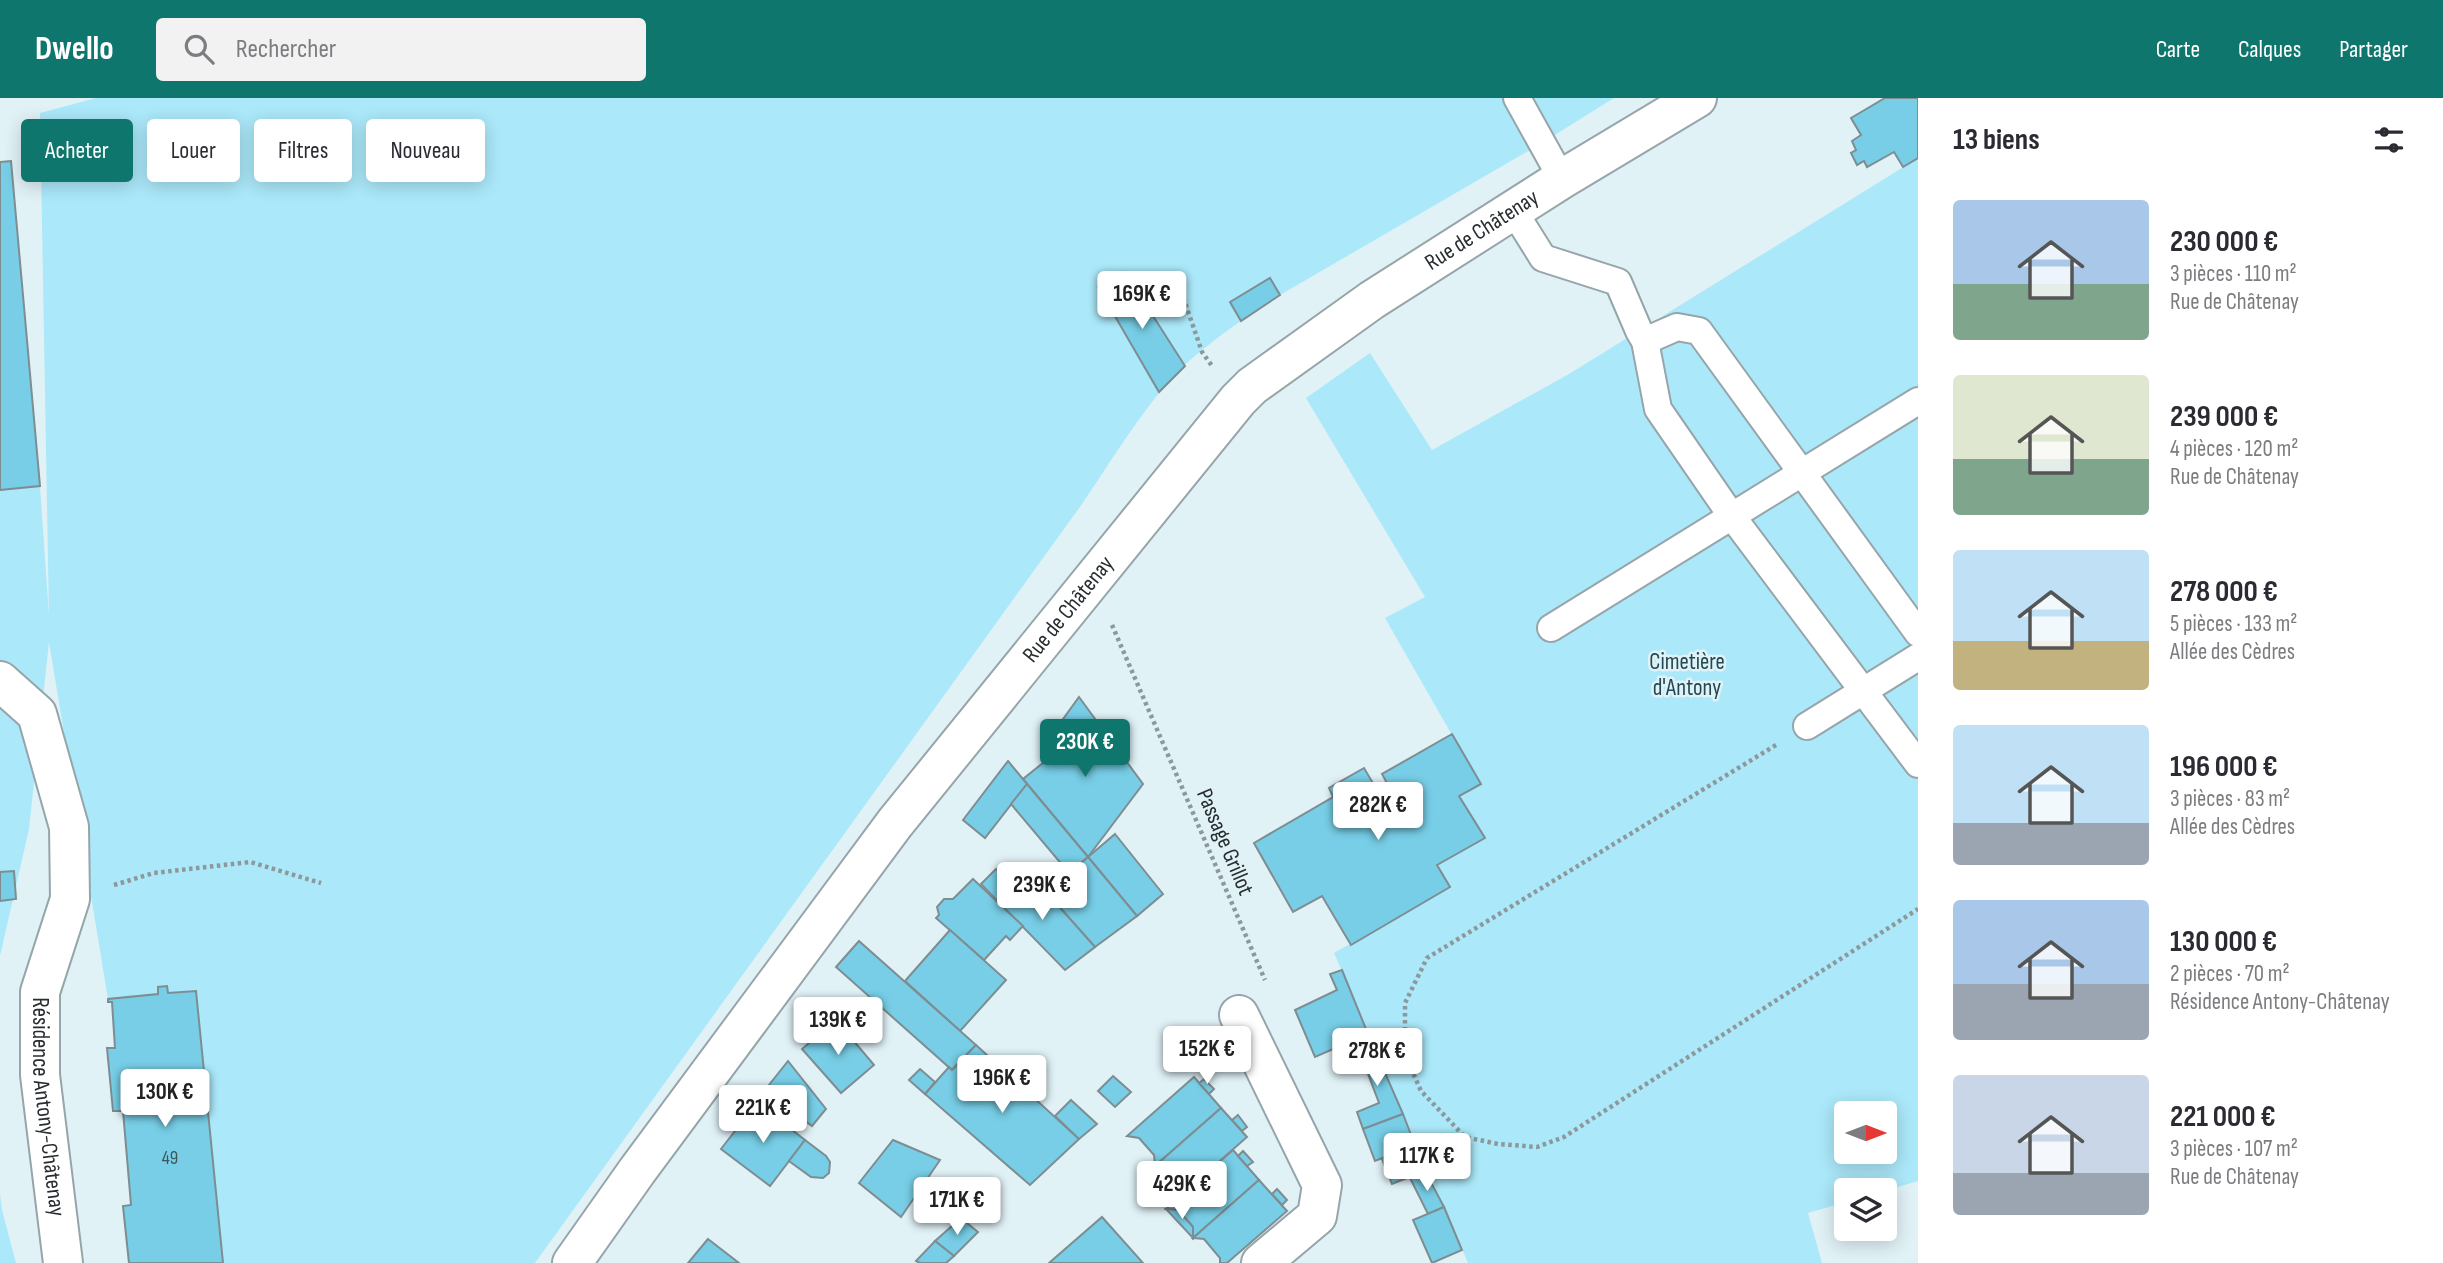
<!DOCTYPE html>
<html lang="fr">
<meta charset="utf-8">
<style>
:root{--surface:#fff;--page:#f2f2f3;--text:#2b2b33;--muted:#7c7c81;--accent:#0f766e}
body{margin:0;font-family:"Sofia Sans Condensed",sans-serif;background:var(--page);color:var(--text);height:100vh;display:flex;flex-direction:column;font-size:26px;white-space:nowrap}
*{box-sizing:border-box;margin:0}
p{font-size:23px;color:var(--muted)}
.icon{flex:none;width:38px;height:38px;fill:none;stroke:currentColor;stroke-width:2;stroke-linecap:round;stroke-linejoin:round}
.map{position:relative;flex:1;overflow:hidden}
.sheet{display:flex;flex-direction:column;background:var(--surface);width:525px}
.sheet>*{flex:none}
.top-card{position:absolute;left:21px;top:21px;width:665px;height:63px;display:flex;gap:14px}
.needle{width:46px;rotate:90deg}
.buttons{position:absolute;left:1834px;top:1003px;display:grid;gap:14px}
.buttons a{display:grid;place-items:center;width:63px;height:63px;border-radius:7px;background:var(--surface);box-shadow:0 4px 18px #0003;font-size:35px}
.price{position:absolute;translate:-50% -60px;padding:0 16px;border-radius:7px;background:#fff;color:#222;font-size:23px;line-height:46px;filter:drop-shadow(0 2px 4px #0008)}
.price::after{content:'';position:absolute;left:50%;top:42px;width:21px;height:16px;margin-left:-10px;background:inherit;clip-path:polygon(0 0,100% 0,50% 100%)}
.price.current{background:var(--accent);color:#fff}
ul{padding:0;list-style:none}
li{display:flex;align-items:center;gap:21px;height:175px;padding:0 35px}
li span{display:grid;place-items:center;flex:none;width:196px;height:140px;border-radius:7px;color:#555}
li>.icon{margin-inline-start:auto}
span .icon{width:84px;height:84px;fill:#fffc;stroke-width:1}
li b{font-size:30px}
h2{display:flex;justify-content:space-between;align-items:center;height:84px;padding:0 35px;font-size:30px}
.chip{padding:0 24px;border-radius:7px;background:var(--surface);box-shadow:0 4px 18px #0003;font-size:24px;line-height:63px}
.chip.current{background:var(--accent);color:#fff}
header{display:flex;align-items:center;gap:42px;box-sizing:border-box;height:98px;padding:0 35px;background:var(--accent);color:#fff}
header strong{font-size:33px}
nav{display:flex;gap:38px;margin-inline-start:auto;font-size:24px}
.search{width:490px;height:63px;background:var(--page);display:flex;align-items:center;gap:18px;box-sizing:border-box;padding:0 24px;border-radius:7px;color:var(--muted);font-size:26px}
main{display:flex;flex:1;min-height:0}
.map>svg:first-child{display:block}
</style>
<header>
<strong>Dwello</strong>
<div class="search"><svg class="icon" aria-label="search" viewBox="0 0 24 24"><circle cx="10" cy="10" r="6"/><path d="M15 15l6 6"/></svg>Rechercher</div>
<nav><a>Carte</a><a>Calques</a><a>Partager</a></nav>
</header>
<main>
<div class="map">
<svg width="1918" height="1165" viewBox="0 0 1918 1165">
<rect width="100%" height="100%" fill="#e1f2f7"/>
<g fill="#abe8f9" fill-rule="evenodd">
<path d="M96 0H1614L1542 45 1280 197C1239 224 1189 256 1159 295 1131 330 1107 369 1082 406L535 1165H223L196 893 108 901 49 544 29 731 0 858V392L40 388 49 518 40 15Z"/>
<path d="M1918 60V1083L1885 1093 1846 1092V1104L1808 1115 1822 1165H1468L1334 855 1449 789 1437 767 1484 740 1459 698 1480 686 1385 520 1425 499 1306 300 1370 255 1432 352 1569 276ZM1846 1015H1885V1054H1846Z"/>
<polygon points="0,1096 2,1112 16,1165 0,1165"/>
</g>
<g fill="#77cee6" stroke="#7e8d92" stroke-width="2">
<polygon points="1885,0 1918,0 1918,60 1903,69 1894,54 1867,69 1864,63 1857,67 1851,55 1856,52 1852,43 1861,37 1851,20"/>
<polygon points="11,63 40,388 0,392 0,64"/>
<polygon points="1125,174 1185,268 1159,294 1098,189"/>
<polygon points="1270,180 1280,197 1241,223 1230,204"/>
<polygon points="1079,599 1143,686 1088,759 1023,681 1064,648 1053,635"/>
<polygon points="1452,636 1481,686 1459,698 1485,740 1437,767 1450,789 1351,847 1322,798 1293,814 1254,745 1333,699 1329,690 1364,670 1393,719 1402,713 1382,676"/>
<polygon points="1008,663 1027,686 985,740 963,722"/>
<polygon points="1027,686 1088,759 1069,775 1011,706"/>
<polygon points="1115,736 1163,796 1137,818 1088,759"/>
<polygon points="1088,759 1137,818 1095,849 1047,795"/>
<polygon points="996,771 1033,808 1047,795 1095,849 1065,872 981,786"/>
<polygon points="14,773 16,801 0,803 0,774"/>
<polygon points="973,781 1023,828 1010,842 1006,838 984,862 936,820 939,817 937,809 944,801 953,801"/>
<polygon points="950,832 1006,882 960,933 905,883"/>
<polygon points="859,843 976,947 952,972 836,869"/>
<polygon points="1342,872 1368,936 1315,959 1295,912 1337,892 1330,876"/>
<polygon points="167,888 168,895 196,893 223,1165 129,1165 123,1108 131,1107 123,1013 113,1013 107,950 115,950 112,904 108,904 108,901 158,896 158,889"/>
<polygon points="836,922 874,967 841,995 802,951"/>
<polygon points="1368,936 1403,1016 1363,1031 1357,1014 1379,1005 1355,941"/>
<polygon points="976,947 1079,1041 1030,1087 925,996 949,969 952,972"/>
<polygon points="788,963 826,1011 812,1028 765,992"/>
<polygon points="920,971 935,984 925,996 909,982"/>
<polygon points="1113,978 1131,994 1115,1009 1098,993"/>
<polygon points="1194,979 1221,1010 1155,1068 1154,1057 1139,1040 1127,1038"/>
<polygon points="1204,981 1214,991 1209,996 1199,985"/>
<polygon points="1071,1002 1097,1026 1079,1041 1055,1018"/>
<polygon points="757,1005 805,1042 770,1088 721,1051"/>
<polygon points="1221,1010 1247,1039 1180,1098 1181,1087 1166,1070 1155,1068"/>
<polygon points="1403,1016 1415,1047 1375,1063 1363,1031"/>
<polygon points="1238,1017 1247,1029 1242,1033 1232,1022"/>
<polygon points="805,1042 826,1058 830,1064 829,1075 823,1080 811,1079 789,1063"/>
<polygon points="893,1042 940,1062 901,1119 859,1085"/>
<polygon points="1415,1047 1425,1073 1392,1086 1382,1061"/>
<polygon points="1233,1052 1259,1082 1193,1140 1193,1129 1178,1112 1166,1111"/>
<polygon points="1243,1053 1253,1064 1247,1068 1238,1058"/>
<polygon points="1425,1073 1444,1109 1428,1116 1410,1080"/>
<polygon points="1259,1082 1287,1113 1227,1165 1220,1165 1220,1160 1204,1141 1193,1140"/>
<polygon points="1277,1091 1287,1102 1282,1107 1272,1096"/>
<polygon points="1444,1109 1462,1152 1432,1165 1413,1122"/>
<polygon points="1166,1111 1178,1112 1193,1129 1193,1140"/>
<polygon points="1102,1119 1143,1165 1049,1165"/>
<polygon points="961,1120 978,1134 954,1158 935,1143"/>
<polygon points="708,1141 739,1165 688,1165"/>
<polygon points="935,1143 954,1158 946,1165 920,1165 916,1163"/>
</g>
<g fill="none" stroke-linecap="round" stroke-linejoin="round">
<defs>
<g id="service">
<polyline points="1517,0 1562,81"/>
<polyline points="1513,112 1543,160 1618,184 1639,233 1645,243 1658,311 1731,417 1918,666"/>
<polyline points="1645,243 1677,229 1699,233 1918,535"/>
<polyline points="1551,530 1918,303"/>
<polyline points="1807,628 1918,559"/>
</g>
<g id="minor">
<path id="s1" d="M0 583 37 616 69 729 70 801 40 894V977L63 1165"/>
<polyline points="1239,917 1322,1087 1317,1118 1261,1165"/>
</g>
<g id="secondary">
<path id="s2" d="M572 1165 637 1073 895 725 1238 302 1252 288 1372 202 1562 81 1697 0"/>
</g>
</defs>
<use href="#service" stroke="#95a5aa" stroke-width="30"/>
<use href="#minor" stroke="#95a5aa" stroke-width="42"/>
<use href="#secondary" stroke="#95a5aa" stroke-width="42"/>
<g stroke="#8c989b" stroke-width="4.5" stroke-dasharray="3.5 3.5" stroke-linecap="butt">
<polyline points="1181,193 1202,254 1212,268"/>
<polyline points="1112,527 1265,882"/>
<polyline points="1776,647 1427,860 1405,905 1405,957 1421,993 1465,1039 1498,1046 1537,1049 1564,1039 1918,811"/>
<polyline points="114,787 154,775 250,764 321,785"/>
</g>
<use href="#service" stroke="#fff" stroke-width="26"/>
<use href="#minor" stroke="#fff" stroke-width="38"/>
<use href="#secondary" stroke="#fff" stroke-width="38"/>
</g>
<g text-anchor="middle" dominant-baseline="central" stroke-width="5" stroke-linejoin="round" paint-order="stroke">
<g font-size="19" fill="#3c565e">
<text x="170" y="1060">49</text>
</g>
<g font-size="23" fill="#282e30" stroke="#e1f2f7">
<text stroke="none"><textPath href="#s2" startOffset="1388">Rue de Châtenay</textPath></text>
<text stroke="none"><textPath href="#s2" startOffset="821">Rue de Châtenay</textPath></text>
<text transform="translate(1225 744) rotate(67)">Passage Grillot</text>
<text stroke="none"><textPath href="#s1" startOffset="452">Résidence Antony-Châtenay</textPath></text>
</g>
<g font-size="23" fill="#214954" stroke="#e1f2f7">
<text x="1687" y="564">Cimetière<tspan x="1687" dy="26">d'Antony</tspan></text>
</g>
</g>
</svg>
<div class="buttons">
<a><svg class="needle" viewBox="-14 -14 28 28"><path d="M0-13l5 13h-10z" fill="#e53935"/><path d="M0 13l5-13h-10z" fill="#7c7c81"/></svg></a>
<a><svg class="icon" aria-label="layers" viewBox="0 0 24 24"><path d="M12 4l9 5-9 5-9-5zM3 14l9 5 9-5"/></svg></a>
</div>
<b class="price" style="left:1142px;top:233px">169K €</b>
<b class="price current" style="left:1085px;top:681px">230K €</b>
<b class="price" style="left:1378px;top:744px">282K €</b>
<b class="price" style="left:1042px;top:824px">239K €</b>
<b class="price" style="left:838px;top:959px">139K €</b>
<b class="price" style="left:1207px;top:988px">152K €</b>
<b class="price" style="left:1377px;top:990px">278K €</b>
<b class="price" style="left:1002px;top:1017px">196K €</b>
<b class="price" style="left:165px;top:1031px">130K €</b>
<b class="price" style="left:763px;top:1047px">221K €</b>
<b class="price" style="left:1427px;top:1095px">117K €</b>
<b class="price" style="left:1182px;top:1123px">429K €</b>
<b class="price" style="left:957px;top:1139px">171K €</b>
<div class="top-card">
<a class="chip current">Acheter</a>
<a class="chip">Louer</a>
<a class="chip">Filtres</a>
<a class="chip">Nouveau</a>
</div>
</div>
<section class="sheet">
<h2>13 biens<svg class="icon" aria-label="filters" viewBox="0 0 24 24"><path d="M4 7h16M4 17h16"/><circle cx="9" cy="7" r="2"/><circle cx="15" cy="17" r="2"/></svg></h2>
<ul>
<li><span style="background:linear-gradient(#a9c7e8 60%,#7fa58c 0)"><svg class="icon" aria-label="home" viewBox="0 0 24 24"><path d="M3 11l9-7 9 7M6 9v11h12V9"/></svg></span><div><b>230 000 €</b><p>3 pièces · 110 m²</p><p>Rue de Châtenay</p></div></li>
<li><span style="background:linear-gradient(#dfe7d0 60%,#7fa58c 0)"><svg class="icon" aria-label="home" viewBox="0 0 24 24"><path d="M3 11l9-7 9 7M6 9v11h12V9"/></svg></span><div><b>239 000 €</b><p>4 pièces · 120 m²</p><p>Rue de Châtenay</p></div></li>
<li><span style="background:linear-gradient(#bfe0f5 65%,#c2b280 0)"><svg class="icon" aria-label="home" viewBox="0 0 24 24"><path d="M3 11l9-7 9 7M6 9v11h12V9"/></svg></span><div><b>278 000 €</b><p>5 pièces · 133 m²</p><p>Allée des Cèdres</p></div></li>
<li><span style="background:linear-gradient(#bfe0f5 70%,#9aa5b1 0)"><svg class="icon" aria-label="home" viewBox="0 0 24 24"><path d="M3 11l9-7 9 7M6 9v11h12V9"/></svg></span><div><b>196 000 €</b><p>3 pièces · 83 m²</p><p>Allée des Cèdres</p></div></li>
<li><span style="background:linear-gradient(#a9c7e8 60%,#9aa5b1 0)"><svg class="icon" aria-label="home" viewBox="0 0 24 24"><path d="M3 11l9-7 9 7M6 9v11h12V9"/></svg></span><div><b>130 000 €</b><p>2 pièces · 70 m²</p><p>Résidence Antony-Châtenay</p></div></li>
<li><span style="background:linear-gradient(#c9d6e8 70%,#9aa5b1 0)"><svg class="icon" aria-label="home" viewBox="0 0 24 24"><path d="M3 11l9-7 9 7M6 9v11h12V9"/></svg></span><div><b>221 000 €</b><p>3 pièces · 107 m²</p><p>Rue de Châtenay</p></div></li>
</ul>
</section>
</main>
